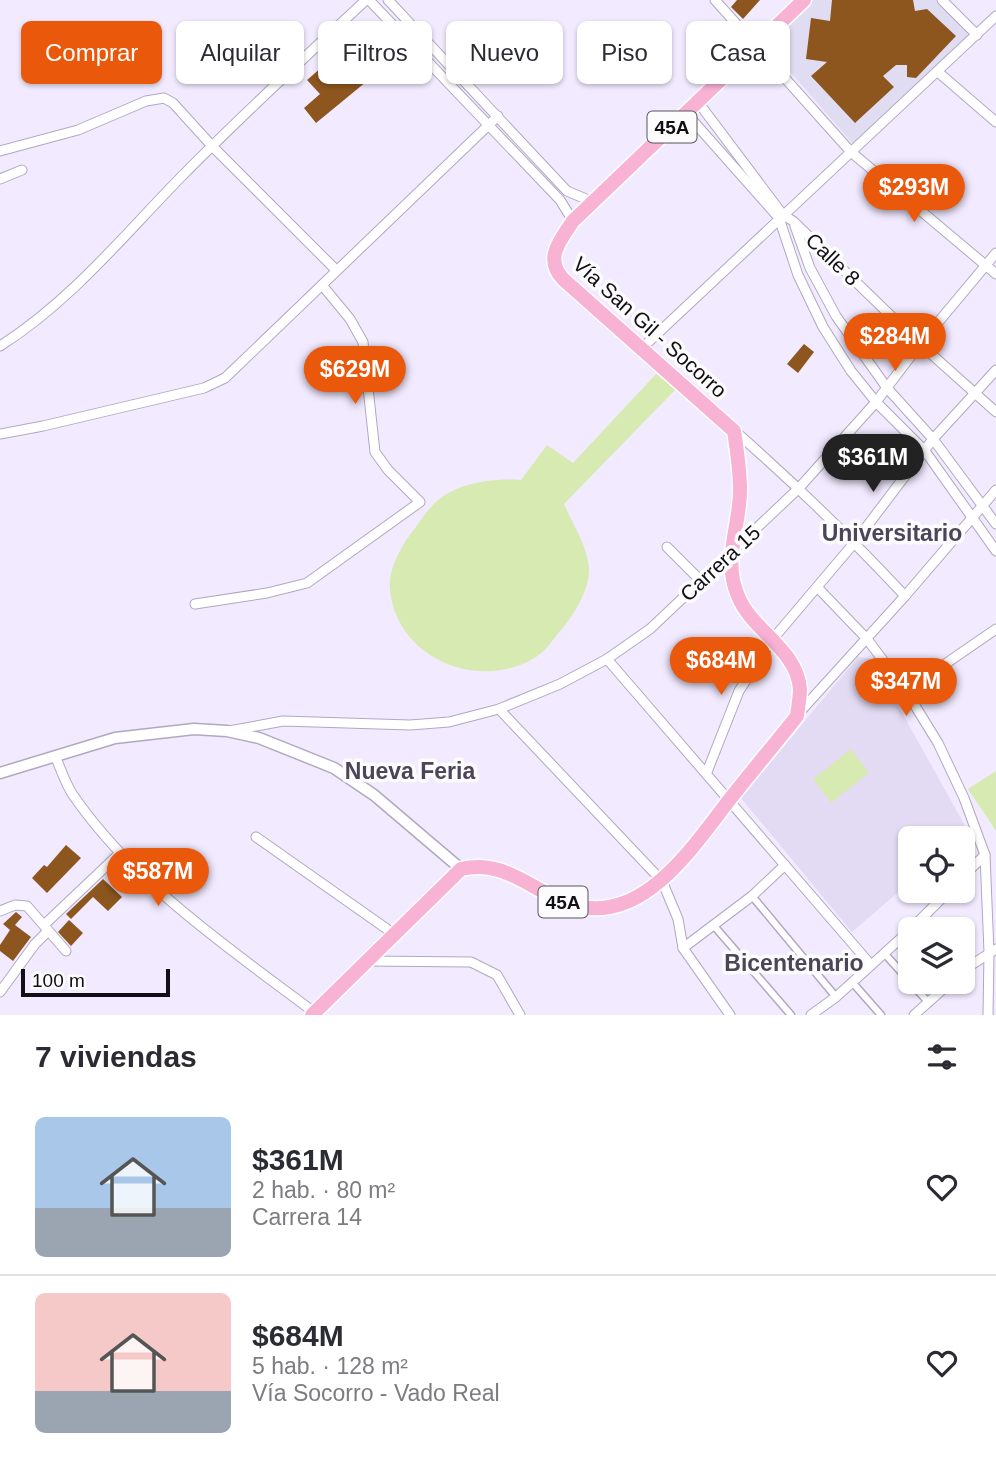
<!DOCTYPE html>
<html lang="es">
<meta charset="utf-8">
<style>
:root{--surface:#fff;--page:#f7f7f7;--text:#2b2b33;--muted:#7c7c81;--line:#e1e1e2;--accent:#ea580c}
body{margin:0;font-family:Helvetica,sans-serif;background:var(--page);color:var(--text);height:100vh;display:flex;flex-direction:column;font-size:26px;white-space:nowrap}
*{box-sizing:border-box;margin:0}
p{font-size:23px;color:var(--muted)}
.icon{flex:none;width:38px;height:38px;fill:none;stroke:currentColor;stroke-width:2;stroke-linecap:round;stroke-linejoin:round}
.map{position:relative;height:1015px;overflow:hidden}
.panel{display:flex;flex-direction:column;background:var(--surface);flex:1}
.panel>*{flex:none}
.top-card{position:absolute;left:21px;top:21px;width:956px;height:63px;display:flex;gap:14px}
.tools{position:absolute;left:898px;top:826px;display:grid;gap:14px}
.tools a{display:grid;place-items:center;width:77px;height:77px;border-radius:10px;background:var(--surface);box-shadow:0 2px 5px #0004;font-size:35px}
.scale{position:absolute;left:21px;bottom:18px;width:149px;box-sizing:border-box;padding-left:7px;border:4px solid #110e16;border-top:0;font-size:19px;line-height:24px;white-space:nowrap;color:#110e16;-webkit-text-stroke:5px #fcfcfc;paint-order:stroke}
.price{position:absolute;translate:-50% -60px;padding:0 16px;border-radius:24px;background:var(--accent);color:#fff;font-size:23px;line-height:46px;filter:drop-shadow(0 2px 4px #0008)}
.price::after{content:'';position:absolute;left:50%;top:42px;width:21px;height:16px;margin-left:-10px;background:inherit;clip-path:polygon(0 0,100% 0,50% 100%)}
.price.selected{background:#222;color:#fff}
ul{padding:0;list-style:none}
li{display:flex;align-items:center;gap:21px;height:175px;padding:0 35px}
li+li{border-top:2px solid var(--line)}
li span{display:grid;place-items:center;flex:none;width:196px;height:140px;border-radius:10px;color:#555}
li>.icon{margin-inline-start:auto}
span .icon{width:84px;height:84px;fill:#fffc;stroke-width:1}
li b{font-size:30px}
h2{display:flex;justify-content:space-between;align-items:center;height:84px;padding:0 35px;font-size:30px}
.pill{padding:0 24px;border-radius:10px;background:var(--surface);box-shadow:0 2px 5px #0004;font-size:24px;line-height:63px}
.pill.selected{background:var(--accent);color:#fff}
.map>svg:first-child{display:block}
</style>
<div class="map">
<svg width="996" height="1015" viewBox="0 0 996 1015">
<rect width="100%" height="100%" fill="#f2eaff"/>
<polygon fill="#e3daf3" points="858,657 872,659 968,831 959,838 910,838 910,882 852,932 741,798"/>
<polygon fill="#e0ddf3" points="813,0 935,0 970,36 853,144 767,45"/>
<g fill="#d7eab2">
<path d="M656 374 676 389 564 504C573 525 587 545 589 568 590 589 574 615 561 630 554 638 548 648 540 654 526 665 508 670 491 671 442 674 394 640 390 589 388 570 401 546 413 531 419 523 425 513 432 506 453 483 492 478 521 480L547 445 573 463Z"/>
<polygon points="851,749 869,773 831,803 813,779"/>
<polygon points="996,771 996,831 968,789"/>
</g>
<g fill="#8d561e">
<polygon points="737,0 760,0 743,19 731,7"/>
<polygon points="832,0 913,0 915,11 927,9 956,36 916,78 907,77 907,65 896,65 883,76 894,87 855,123 811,76 827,62 806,59 811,18 830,21"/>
<polygon points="329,61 343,76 360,62 372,77 316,123 304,108 320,94 307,80"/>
<polygon points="804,344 814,352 798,373 787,364"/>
<polygon points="66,845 81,858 47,893 32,878 44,865 47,867"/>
<polygon points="103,879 122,897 108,911 93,897 71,919 66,914"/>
<polygon points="16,912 22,917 15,925 31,937 13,961 0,951 0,945 10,930 3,924"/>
<polygon points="69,920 83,933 71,946 58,932"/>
</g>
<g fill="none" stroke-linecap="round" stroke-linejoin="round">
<defs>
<g id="pedestrian">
<polyline points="752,896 836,997"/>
<polyline points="715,927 791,1015"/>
<polyline points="884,953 929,1003"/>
<polyline points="852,982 881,1015"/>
</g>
<g id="minor">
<polyline points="369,0 560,200 573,221"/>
<polyline points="388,0 567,191 593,202"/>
<polyline points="715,0 851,152 996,274"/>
<polyline points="942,0 977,35"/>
<polyline points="938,72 996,122"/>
<polyline points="698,102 783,215 793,221 920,344 996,412"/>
<polyline points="686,113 779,218 798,275 823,327 851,371 876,402 925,451 996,551"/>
<polyline points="0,151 78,130 146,101 164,98 173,103 212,146 336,270"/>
<polyline points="0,179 22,170"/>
<polyline points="795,226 810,268 836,316 887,388 933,439 996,524"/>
<path d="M0 346C70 302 124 235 182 176 241 116 304 58 366 0"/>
<polyline points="641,349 996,16"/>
<path d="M736 432C795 484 851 538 905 596"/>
<polyline points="0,434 43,426 204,388 225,378 498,116"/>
<polyline points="667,547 701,581"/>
<polyline points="818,588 867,639 906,691 938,743 964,798 985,855 989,952 988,1015"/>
<polyline points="195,604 267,593 307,583 420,502 388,470 375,452 363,342 350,319 322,285"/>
<polyline points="607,659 871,965"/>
<polyline points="906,691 996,629"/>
<polyline points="499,709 662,881 678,919 683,948 730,1015"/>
<polyline points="798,714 905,596 996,490"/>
<polyline points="229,731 283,721 410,725 449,722 499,709 560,684 607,659 650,629 799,488 876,402 920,344 996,253"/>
<path d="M55 756C61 769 65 783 73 795 135 885 229 948 315 1013"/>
<polyline points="707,772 739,691 772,640 855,542 933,439 996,370"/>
<polyline points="256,837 394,934"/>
<polyline points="962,877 985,855"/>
<polyline points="0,911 15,905 27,906 66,951"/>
<polyline points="44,925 120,853"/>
<polyline points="911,929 949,891"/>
<polyline points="683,948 752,896 785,865"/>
<polyline points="367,961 471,962 497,975 520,1015"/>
<polyline points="962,971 996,949"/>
<polyline points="0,992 35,944 48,931"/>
<polyline points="811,1015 836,997 910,930"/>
<polyline points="914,1015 951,982"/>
</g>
<polyline id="tertiary" points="0,773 115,738 194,729 227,731 259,738 334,768 374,795 461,869"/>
<path id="trunk" d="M312 1015 461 869C502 859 528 887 564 902 639 932 691 849 730 799 752 771 775 744 797 716 798 707 800 698 800 689 797 649 752 631 738 596 722 559 740 528 740 490 740 470 737 450 734 431L563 279C544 259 560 240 573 221L804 0"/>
</defs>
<use href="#pedestrian" stroke="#b1a8c0" stroke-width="9"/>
<use href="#minor" stroke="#b1a8c0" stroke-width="11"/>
<use href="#tertiary" stroke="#b1a8c0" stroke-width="13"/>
<use href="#trunk" stroke="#fff" stroke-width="17"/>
<use href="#pedestrian" stroke="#fff" stroke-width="6"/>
<use href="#minor" stroke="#fff" stroke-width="9"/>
<use href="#tertiary" stroke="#fff" stroke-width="10"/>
<use href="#trunk" stroke="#f8b2d4" stroke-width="14"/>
</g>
<g text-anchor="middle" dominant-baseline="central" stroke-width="7" stroke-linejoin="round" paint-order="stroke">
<g fill="#fcfcfc" stroke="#58555b" stroke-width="2">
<rect x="647.5" y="111.5" width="49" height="31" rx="5"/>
<rect x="538.5" y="886.5" width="49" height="31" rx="5"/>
</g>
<g font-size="19" font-weight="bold" fill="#110e16">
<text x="672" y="127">45A</text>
<text x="563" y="902">45A</text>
</g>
<g font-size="21" fill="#110e16" stroke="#fcfcfc">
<text transform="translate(833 259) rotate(44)">Calle 8</text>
<text transform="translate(650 327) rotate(42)">Vía San Gil - Socorro</text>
<text transform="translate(720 563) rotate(-43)">Carrera 15</text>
</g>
<g font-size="23" font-weight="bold" fill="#4c4458" stroke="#fcfcfc">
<text x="892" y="533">Universitario</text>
<text x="410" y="771">Nueva Feria</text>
<text x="794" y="963">Bicentenario</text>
</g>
</g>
</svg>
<div class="tools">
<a><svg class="icon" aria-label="locate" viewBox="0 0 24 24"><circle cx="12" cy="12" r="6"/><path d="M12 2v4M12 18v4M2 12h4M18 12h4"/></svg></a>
<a><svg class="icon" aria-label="layers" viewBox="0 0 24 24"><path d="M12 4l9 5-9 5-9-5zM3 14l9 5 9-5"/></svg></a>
</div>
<div class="scale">100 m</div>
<b class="price" style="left:914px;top:224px">$293M</b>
<b class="price" style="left:895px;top:373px">$284M</b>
<b class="price" style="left:355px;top:406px">$629M</b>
<b class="price selected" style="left:873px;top:494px">$361M</b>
<b class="price" style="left:721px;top:697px">$684M</b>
<b class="price" style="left:906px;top:718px">$347M</b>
<b class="price" style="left:158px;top:908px">$587M</b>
<div class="top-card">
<a class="pill selected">Comprar</a>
<a class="pill">Alquilar</a>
<a class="pill">Filtros</a>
<a class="pill">Nuevo</a>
<a class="pill">Piso</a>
<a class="pill">Casa</a>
</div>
</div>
<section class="panel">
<h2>7 viviendas<svg class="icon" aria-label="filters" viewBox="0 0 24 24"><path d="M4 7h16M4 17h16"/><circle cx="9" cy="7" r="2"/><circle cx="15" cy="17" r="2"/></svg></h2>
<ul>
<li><span style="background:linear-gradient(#a9c7e8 65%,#9aa5b1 0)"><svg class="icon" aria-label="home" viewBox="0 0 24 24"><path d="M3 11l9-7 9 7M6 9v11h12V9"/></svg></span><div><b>$361M</b><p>2 hab. · 80 m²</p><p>Carrera 14</p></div><svg class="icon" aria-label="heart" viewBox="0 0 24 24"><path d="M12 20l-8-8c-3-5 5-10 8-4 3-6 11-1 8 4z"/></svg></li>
<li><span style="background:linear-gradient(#f6c9c9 70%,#9aa5b1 0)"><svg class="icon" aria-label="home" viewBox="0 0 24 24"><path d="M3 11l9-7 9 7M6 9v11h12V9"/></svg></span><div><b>$684M</b><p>5 hab. · 128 m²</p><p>Vía Socorro - Vado Real</p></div><svg class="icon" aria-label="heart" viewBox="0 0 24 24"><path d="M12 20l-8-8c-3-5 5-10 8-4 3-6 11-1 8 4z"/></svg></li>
</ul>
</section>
